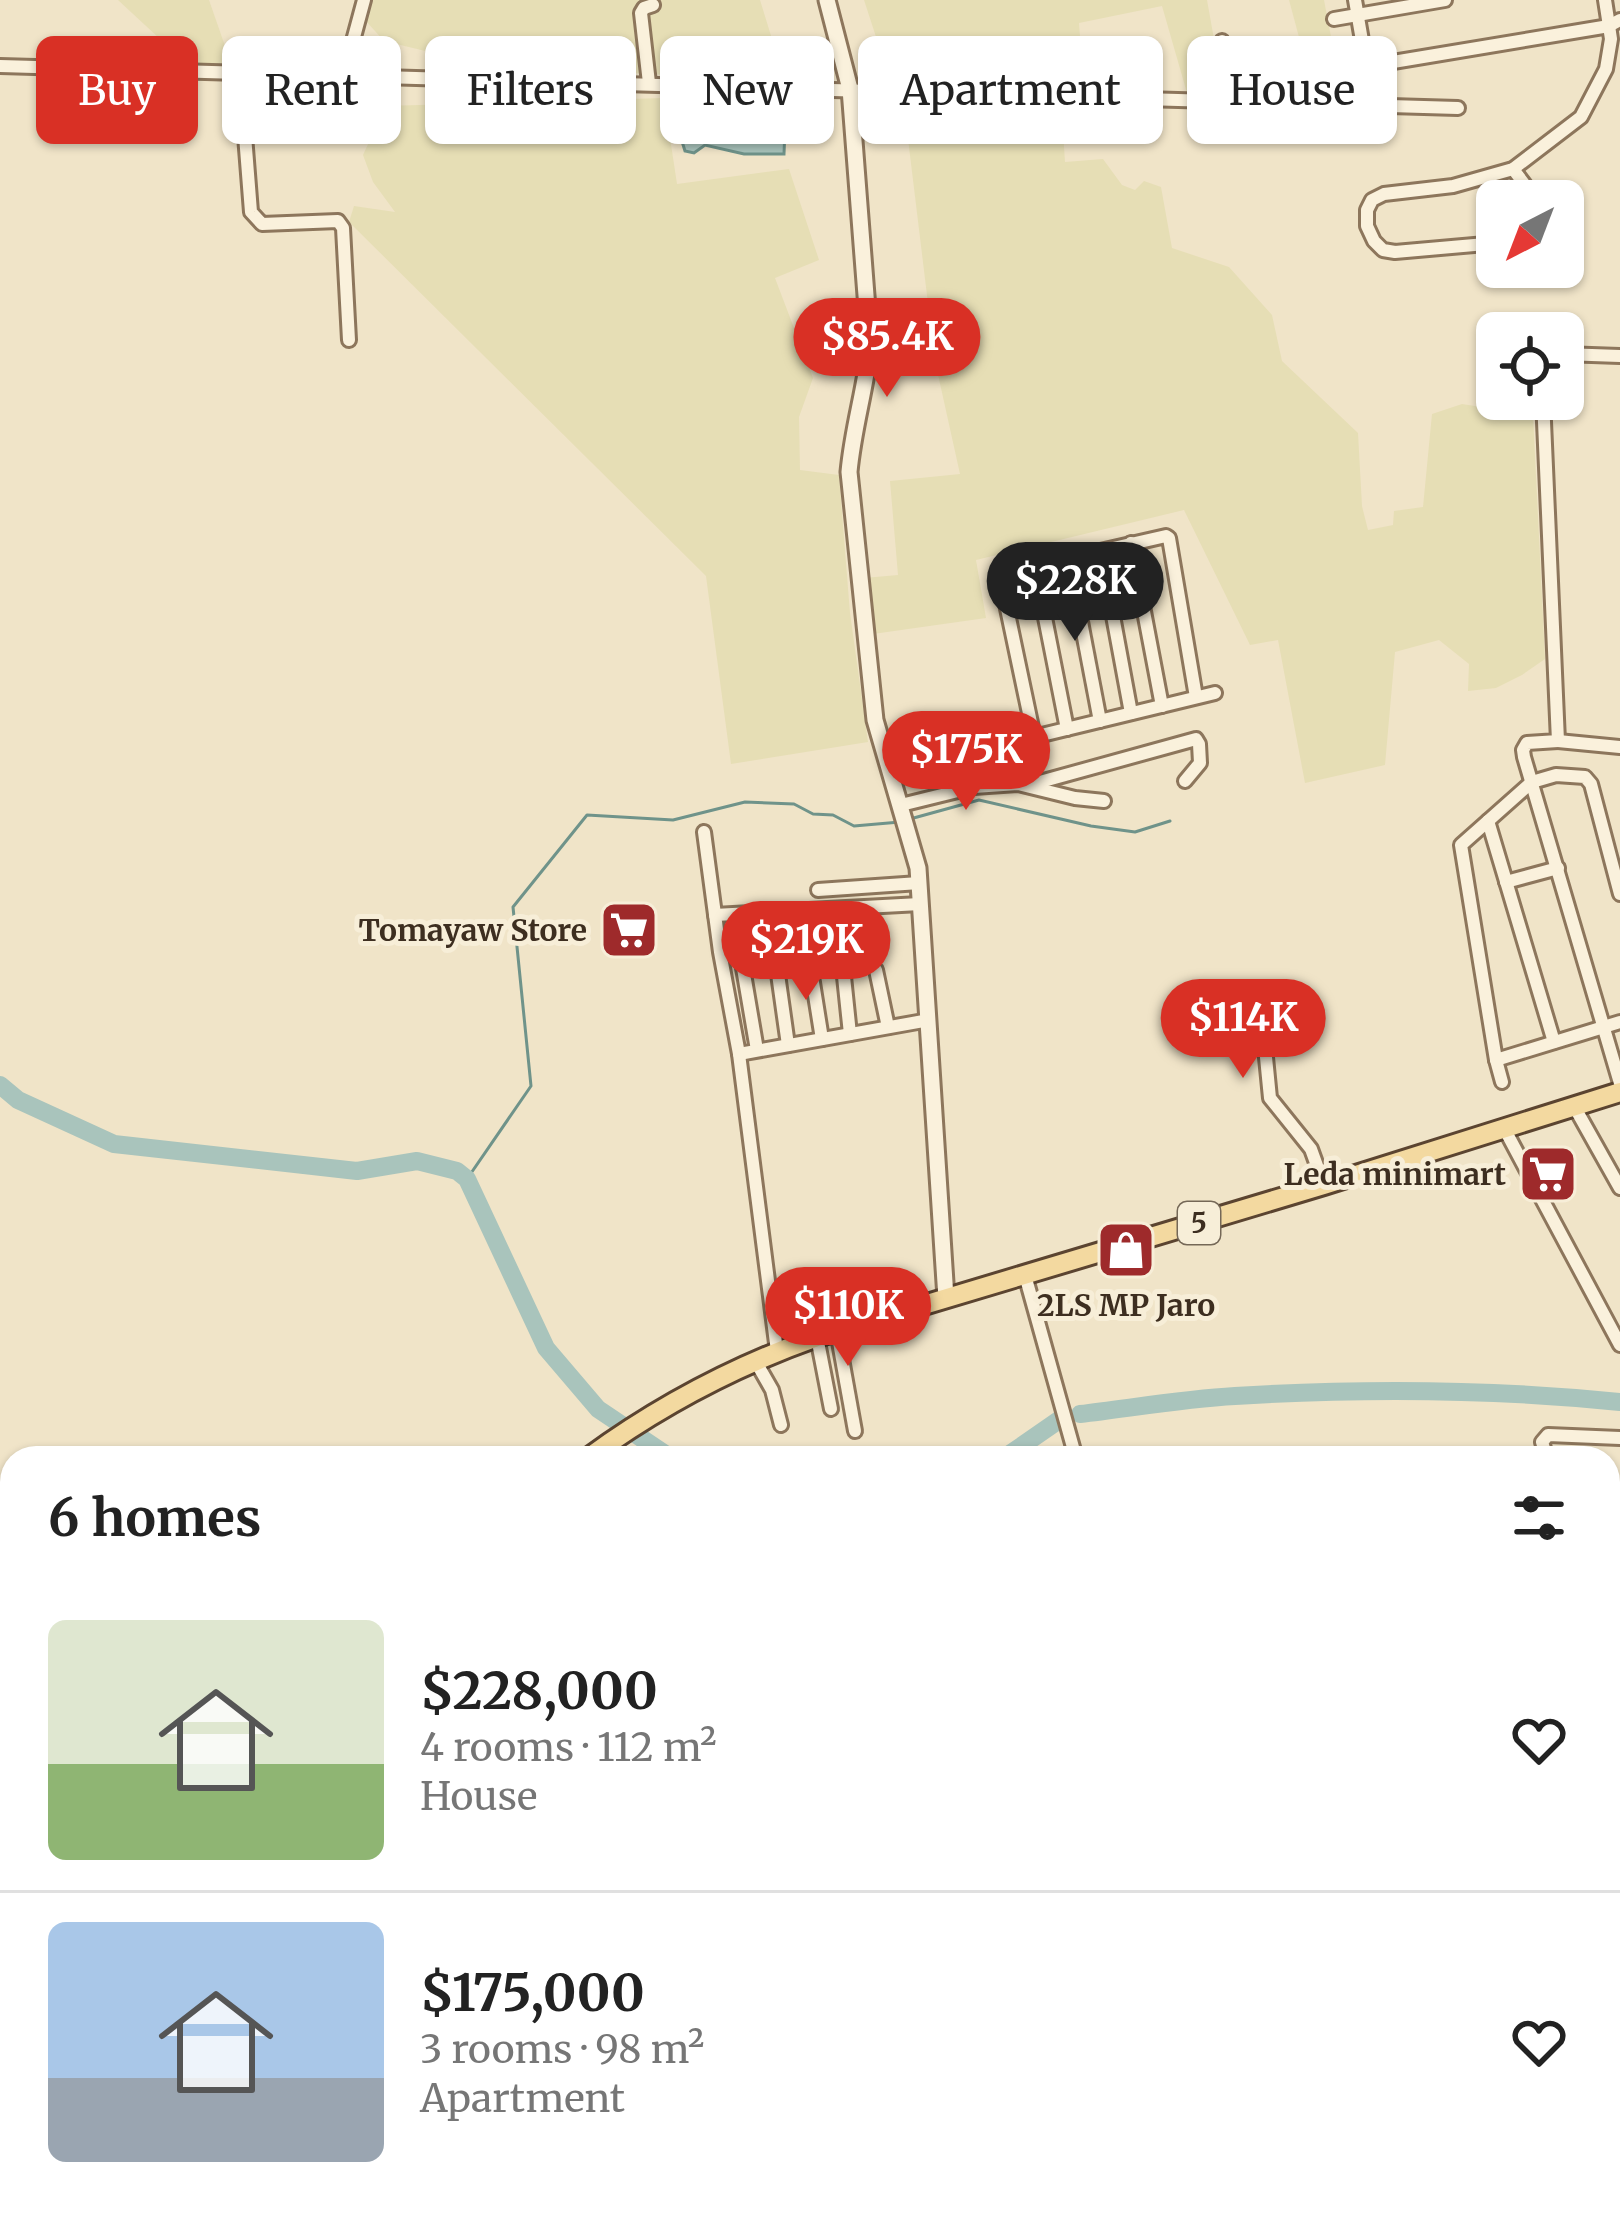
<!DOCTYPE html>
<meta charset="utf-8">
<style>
:root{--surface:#fff;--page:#f2f2f2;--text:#222;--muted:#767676;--line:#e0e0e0;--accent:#d93025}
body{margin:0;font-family:Merriweather,serif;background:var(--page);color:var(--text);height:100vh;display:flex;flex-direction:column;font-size:45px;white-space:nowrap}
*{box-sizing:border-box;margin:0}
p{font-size:39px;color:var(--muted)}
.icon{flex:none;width:66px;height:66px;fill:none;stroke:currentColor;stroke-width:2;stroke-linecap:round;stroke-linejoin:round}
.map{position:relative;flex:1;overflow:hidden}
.panel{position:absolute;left:0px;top:1446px;width:1620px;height:768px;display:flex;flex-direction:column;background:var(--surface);border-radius:36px 36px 0 0;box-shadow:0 3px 9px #0004}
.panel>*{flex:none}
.hud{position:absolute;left:36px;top:36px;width:1548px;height:108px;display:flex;gap:24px}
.needle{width:78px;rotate:222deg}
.controls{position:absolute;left:1476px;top:180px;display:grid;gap:24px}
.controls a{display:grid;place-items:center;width:108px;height:108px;border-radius:18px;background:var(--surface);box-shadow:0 3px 9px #0004;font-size:60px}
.price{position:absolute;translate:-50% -102px;padding:0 27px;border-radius:42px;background:var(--accent);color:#fff;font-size:39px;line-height:78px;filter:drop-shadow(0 3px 6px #0008)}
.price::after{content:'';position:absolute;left:50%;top:72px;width:36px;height:27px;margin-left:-18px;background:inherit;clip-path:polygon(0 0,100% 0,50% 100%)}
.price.current{background:#222;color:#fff}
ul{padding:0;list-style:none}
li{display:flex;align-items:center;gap:36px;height:300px;padding:0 48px}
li+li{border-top:3px solid var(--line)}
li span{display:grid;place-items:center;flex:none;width:336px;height:240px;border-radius:18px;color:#555}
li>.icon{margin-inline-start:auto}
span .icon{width:144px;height:144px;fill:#fffc;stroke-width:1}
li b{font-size:51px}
h2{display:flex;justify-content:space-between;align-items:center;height:144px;padding:0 48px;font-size:51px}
.chip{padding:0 42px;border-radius:18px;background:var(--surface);box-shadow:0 3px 9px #0004;font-size:42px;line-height:108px}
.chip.current{background:var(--accent);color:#fff}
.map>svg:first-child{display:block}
</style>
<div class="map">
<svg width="1620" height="2214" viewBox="0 0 1620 2214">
<rect width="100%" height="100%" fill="#f0e4c8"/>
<g fill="#e6deb5">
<polygon points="118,0 209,0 232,66 187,64"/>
<polygon points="373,0 760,0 772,39 729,50 726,78 483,65 384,41 365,20"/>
<polygon points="864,0 1207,0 1221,78 1205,93 1187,93 1162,6 1079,23 1084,91 892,86"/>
<polygon points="1289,0 1324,0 1343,100 1314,93"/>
<polygon points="664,98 677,184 789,169 819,260 775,278 813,378 799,417 800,470 839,475 850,613 868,742 731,764 706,576 349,222 354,206 395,212 373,182 363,155 369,142 381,137 383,106"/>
<polygon points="904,106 1062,115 1065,162 1103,159 1122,185 1135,190 1144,181 1161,187 1172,248 1229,267 1272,315 1282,361 1358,433 1362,506 1368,530 1393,525 1394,511 1423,507 1432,414 1462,404 1533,415 1545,659 1522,675 1496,688 1468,691 1469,664 1439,640 1395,652 1385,765 1305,783 1278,640 1250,645 1184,510 976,560 986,618 873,634 864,578 898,575 890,481 960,474 935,361"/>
</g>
<polygon fill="#a9c4bc" stroke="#6f938a" stroke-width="3" points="771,103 785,128 784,154 744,154 705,145 694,153 685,151 675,119 682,110 725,106 761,107"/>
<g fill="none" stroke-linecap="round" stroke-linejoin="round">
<g stroke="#6f938a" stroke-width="3">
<polyline points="910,819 979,800 1091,826 1135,832 1170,821"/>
<polyline points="467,1179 531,1086 513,907 587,815 673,820 745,802 794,804 813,814 833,815 854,826 900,822"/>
</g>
<g stroke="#a9c4bc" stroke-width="18">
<polyline points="0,1085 18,1100 114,1144 357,1171 417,1161 457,1171 467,1179 546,1348 598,1409 671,1458"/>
<path d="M1080 1414C1131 1408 1183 1399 1235 1396 1363 1388 1493 1389 1620 1402"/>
<polyline points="1004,1458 1059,1420"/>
</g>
<defs>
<g id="minor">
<polyline points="1355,0 1364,52 1375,65 1609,26 1620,20"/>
<polyline points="1334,19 1445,0"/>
<polyline points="0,66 1458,108"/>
<polyline points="240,72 251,212 262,224 338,221 343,228 349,340"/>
<polyline points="278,73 291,123"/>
<polyline points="344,74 364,0"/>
<polyline points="649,83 641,13 644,8 653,5"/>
<polyline points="1221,100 1222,41"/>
<polyline points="1513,169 1537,201"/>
<polyline points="1497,243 1395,252 1383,250 1374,241 1367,226 1367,210 1372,200 1384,194 1453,186 1513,169 1581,117 1606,69 1611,39 1605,0"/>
<polyline points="1563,354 1620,356"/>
<polyline points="1543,399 1558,741 1527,743 1523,750 1524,757 1620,1083"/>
<polyline points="1131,543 1162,706"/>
<polyline points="1101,551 1131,713"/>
<polyline points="1069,559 1100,721"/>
<polyline points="1035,567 1067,729"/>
<polyline points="1034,737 1001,580 1004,573 1166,536 1169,538 1196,697"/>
<polyline points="1558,741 1620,747"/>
<polyline points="890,773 938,768 971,759 1017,741 1215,693"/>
<polyline points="1029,785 1196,739 1199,744 1200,763 1185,781"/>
<polyline points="901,805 974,787 1018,784 1075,798 1104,801"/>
<polyline points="1488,821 1554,1042"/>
<polyline points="704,832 720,952 739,1054 777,1351"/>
<polyline points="1506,882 1558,868"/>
<polyline points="818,890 919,883"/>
<polyline points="715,915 920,904"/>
<polyline points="777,967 788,1045"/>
<polyline points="843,967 850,1034"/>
<polyline points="743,968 757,1050"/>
<polyline points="811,970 822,1039"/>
<polyline points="876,970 888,1027"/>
<polyline points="1263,1027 1270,1098 1311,1149 1324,1185"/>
<polyline points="739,1054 929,1020"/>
<polyline points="1496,1060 1620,1022"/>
<polyline points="1502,1082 1496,1060 1461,845 1532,782 1556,775 1585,777 1591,784 1620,894"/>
<polyline points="1574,1106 1620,1188"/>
<polyline points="1504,1128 1620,1345"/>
<polyline points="1025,1275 1076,1458"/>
<polyline points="837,1331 855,1431"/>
<polyline points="817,1337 831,1409"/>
<polyline points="756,1362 772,1390 781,1425"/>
<polyline points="1547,1458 1542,1442 1548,1435 1620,1438"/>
<polyline points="1608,1490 1620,1491"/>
<polyline points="1608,1559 1620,1556"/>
<polyline points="1608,1605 1620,1602"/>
<polyline points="1608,1653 1620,1650"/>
<polyline points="1608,1700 1620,1697"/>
<polyline points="1608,1721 1620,1764"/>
<polyline points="1608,1998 1620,2054"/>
<polyline points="1162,2202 1163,2214"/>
<polyline points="1416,2202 1419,2214"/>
</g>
<path id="tertiary" d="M827 0 850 89 870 347C865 391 853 428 849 472L875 720 918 868 946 1298"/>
<g id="primary">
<path d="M588 1458C659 1406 735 1366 817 1337L1324 1185 1620 1092"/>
<polyline points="0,2099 12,2086"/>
</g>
</defs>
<use href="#minor" stroke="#8d765c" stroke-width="18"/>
<use href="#tertiary" stroke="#8d765c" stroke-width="21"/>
<use href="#primary" stroke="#5b4430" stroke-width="24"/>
<use href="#minor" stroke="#faf1dc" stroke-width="12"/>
<use href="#tertiary" stroke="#faf1dc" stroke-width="15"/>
<use href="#primary" stroke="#f3d9a0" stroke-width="18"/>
</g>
<defs>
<symbol id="supermarket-square" viewBox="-11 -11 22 22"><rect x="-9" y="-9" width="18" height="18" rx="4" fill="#9e2a2b" stroke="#f7eed8"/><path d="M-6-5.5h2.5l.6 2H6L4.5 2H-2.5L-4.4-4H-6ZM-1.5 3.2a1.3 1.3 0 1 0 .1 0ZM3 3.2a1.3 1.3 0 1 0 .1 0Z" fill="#fff"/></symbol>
<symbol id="shop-square" viewBox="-11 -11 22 22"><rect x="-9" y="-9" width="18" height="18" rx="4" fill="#9e2a2b" stroke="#f7eed8"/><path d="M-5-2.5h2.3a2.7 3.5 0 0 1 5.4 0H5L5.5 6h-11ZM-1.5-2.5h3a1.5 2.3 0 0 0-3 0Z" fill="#fff"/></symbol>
</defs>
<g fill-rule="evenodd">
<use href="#supermarket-square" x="596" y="897" width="66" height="66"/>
<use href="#supermarket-square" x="1515" y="1141" width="66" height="66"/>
<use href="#shop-square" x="1093" y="1217" width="66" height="66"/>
</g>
<g text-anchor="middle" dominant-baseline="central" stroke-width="10" stroke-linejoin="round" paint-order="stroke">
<rect fill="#f7eed8" stroke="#756857" stroke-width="3" x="1178" y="1202" width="42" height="42" rx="9"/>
<g font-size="27" font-weight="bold" fill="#3d2e20">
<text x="1199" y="1223">5</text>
</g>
<g font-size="30" font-weight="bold" fill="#3d2e20" stroke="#f7eed8" text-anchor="end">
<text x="587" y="930">Tomayaw Store</text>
<text x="1506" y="1174">Leda minimart</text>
<text x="1126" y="1305" text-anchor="middle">2LS MP Jaro</text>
</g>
</g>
</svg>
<div class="controls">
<a><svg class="needle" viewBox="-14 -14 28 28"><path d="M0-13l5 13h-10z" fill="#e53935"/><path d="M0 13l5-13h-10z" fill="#767676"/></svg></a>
<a><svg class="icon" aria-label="locate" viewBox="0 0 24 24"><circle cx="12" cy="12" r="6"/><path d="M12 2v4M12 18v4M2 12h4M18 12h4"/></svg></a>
</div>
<b class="price" style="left:887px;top:400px">$85.4K</b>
<b class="price current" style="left:1075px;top:644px">$228K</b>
<b class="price" style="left:966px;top:813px">$175K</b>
<b class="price" style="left:806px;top:1003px">$219K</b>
<b class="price" style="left:1243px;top:1081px">$114K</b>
<b class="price" style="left:848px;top:1369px">$110K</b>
<div class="hud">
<a class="chip current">Buy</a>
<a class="chip">Rent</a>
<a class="chip">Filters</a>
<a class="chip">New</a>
<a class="chip">Apartment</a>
<a class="chip">House</a>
</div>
<section class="panel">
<h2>6 homes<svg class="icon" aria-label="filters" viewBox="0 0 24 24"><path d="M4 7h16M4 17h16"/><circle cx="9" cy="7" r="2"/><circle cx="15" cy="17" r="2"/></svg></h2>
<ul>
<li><span style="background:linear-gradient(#dfe7d0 60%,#8fb573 0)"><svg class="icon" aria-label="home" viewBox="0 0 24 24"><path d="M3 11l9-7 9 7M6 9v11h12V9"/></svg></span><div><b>$228,000</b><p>4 rooms · 112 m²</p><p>House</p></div><svg class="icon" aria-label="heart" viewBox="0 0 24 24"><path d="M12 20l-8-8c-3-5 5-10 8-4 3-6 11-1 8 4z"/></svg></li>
<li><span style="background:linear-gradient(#a9c7e8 65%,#9aa5b1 0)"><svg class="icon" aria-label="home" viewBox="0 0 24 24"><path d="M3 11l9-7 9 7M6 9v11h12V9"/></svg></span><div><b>$175,000</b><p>3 rooms · 98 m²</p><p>Apartment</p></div><svg class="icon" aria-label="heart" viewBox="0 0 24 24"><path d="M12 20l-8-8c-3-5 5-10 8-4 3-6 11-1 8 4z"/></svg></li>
</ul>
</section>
</div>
